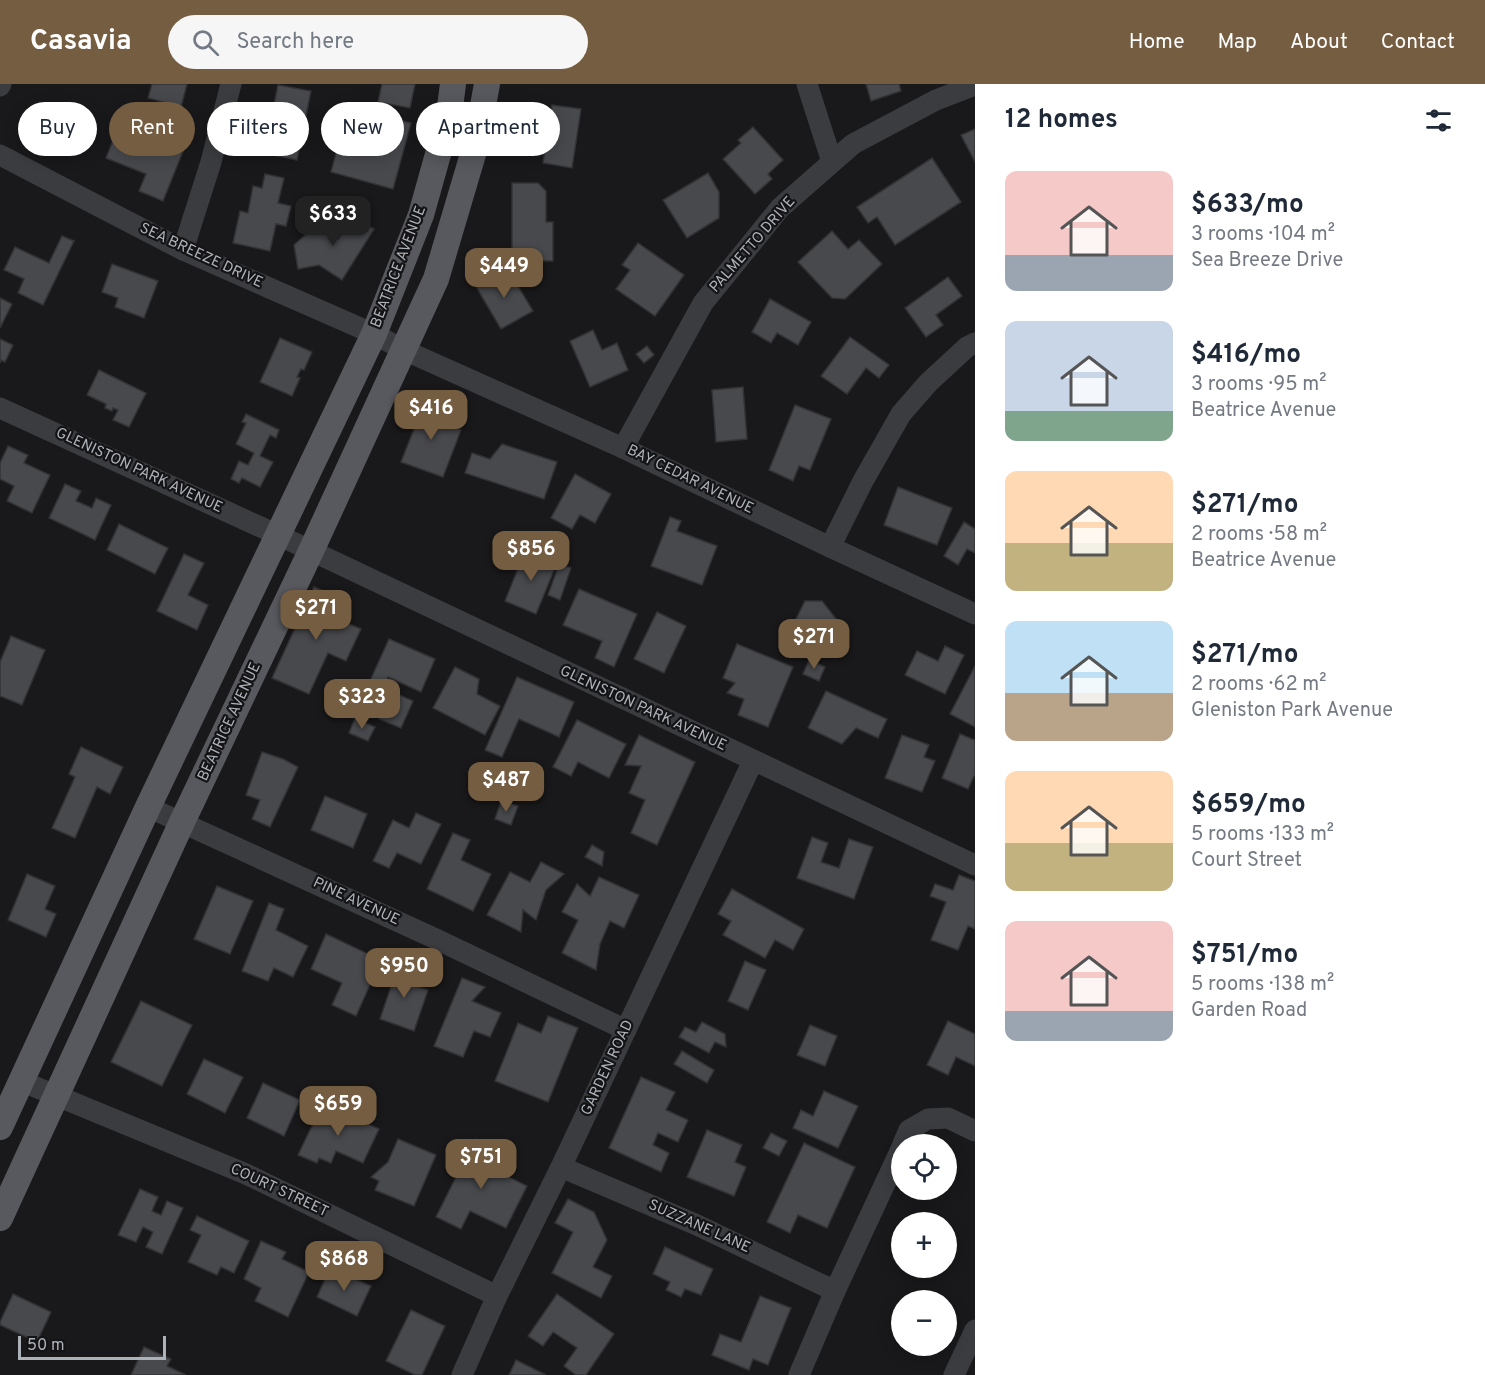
<!DOCTYPE html>
<meta charset="utf-8">
<style>
:root{--surface:#fff;--page:#f6f6f7;--text:#1f2937;--muted:#747a83;--accent:#755d41}
body{margin:0;font-family:Overpass,sans-serif;background:var(--page);color:var(--text);height:100vh;display:flex;flex-direction:column;font-size:22px;white-space:nowrap}
*{box-sizing:border-box;margin:0}
p{font-size:20px;color:var(--muted)}
.icon{flex:none;width:33px;height:33px;fill:none;stroke:currentColor;stroke-width:2;stroke-linecap:round;stroke-linejoin:round}
.map{position:relative;flex:1;overflow:hidden}
.sheet{display:flex;flex-direction:column;background:var(--surface);width:510px}
.sheet>*{flex:none}
.top-card{position:absolute;left:18px;top:18px;width:570px;height:54px;display:flex;gap:12px}
.controls{position:absolute;left:891px;top:1050px;display:grid;gap:12px}
.controls a{display:grid;place-items:center;width:66px;height:66px;border-radius:50%;background:var(--surface);box-shadow:0 3px 15px #0003;font-size:30px}
.scale{position:absolute;left:18px;bottom:15px;width:148px;box-sizing:border-box;padding-left:6px;border:3px solid #adb2b9;border-top:0;font-size:16px;line-height:21px;white-space:nowrap;color:#adb2b9;-webkit-text-stroke:4px #141416;paint-order:stroke}
.price{position:absolute;translate:-50% -51px;padding:0 14px;border-radius:12px;background:var(--accent);color:#fff;font-size:20px;line-height:39px;filter:drop-shadow(0 2px 3px #0008)}
.price::after{content:'';position:absolute;left:50%;top:36px;width:18px;height:14px;margin-left:-9px;background:inherit;clip-path:polygon(0 0,100% 0,50% 100%)}
.price.active{background:#222;color:#fff}
ul{padding:0;list-style:none}
li{display:flex;align-items:center;gap:18px;height:150px;padding:0 30px}
li span{display:grid;place-items:center;flex:none;width:168px;height:120px;border-radius:12px;color:#555}
li>.icon{margin-inline-start:auto}
span .icon{width:72px;height:72px;fill:#fffc;stroke-width:1}
li b{font-size:26px}
h2{display:flex;justify-content:space-between;align-items:center;height:72px;padding:0 30px;font-size:26px}
.pill{padding:0 21px;border-radius:27px;background:var(--surface);box-shadow:0 3px 15px #0003;font-size:21px;line-height:54px}
.pill.active{background:var(--accent);color:#fff}
header{display:flex;align-items:center;gap:36px;box-sizing:border-box;height:84px;padding:0 30px;background:var(--accent);color:#fff}
header strong{font-size:28px}
nav{display:flex;gap:33px;margin-inline-start:auto;font-size:21px}
.search{width:420px;height:54px;background:var(--page);display:flex;align-items:center;gap:15px;box-sizing:border-box;padding:0 21px;border-radius:33px;color:var(--muted);font-size:22px}
main{display:flex;flex:1;min-height:0}
.map>svg:first-child{display:block}
</style>
<header>
<strong>Casavia</strong>
<div class="search"><svg class="icon" aria-label="search" viewBox="0 0 24 24"><circle cx="10" cy="10" r="6"/><path d="M15 15l6 6"/></svg>Search here</div>
<nav><a>Home</a><a>Map</a><a>About</a><a>Contact</a></nav>
</header>
<main>
<div class="map">
<svg width="975" height="1291" viewBox="0 0 975 1291">
<rect width="100%" height="100%" fill="#19191b"/>
<g fill="#48494d" stroke="#333336" stroke-width="1.5">
<polygon points="152,0 187,0 181,23 148,14"/>
<polygon points="382,0 415,0 410,24 378,18"/>
<polygon points="866,0 899,0 901,7 871,17"/>
<polygon points="278,1 311,7 297,76 264,69"/>
<polygon points="552,21 581,25 572,84 543,79"/>
<polygon points="348,23 411,39 393,105 331,88"/>
<polygon points="122,34 186,60 163,117 139,107 146,90 106,74"/>
<polygon points="753,43 783,76 768,90 772,95 755,110 723,75 741,59 738,56"/>
<polygon points="975,45 975,78 961,51"/>
<polygon points="932,74 961,118 895,161 877,133 868,139 857,123"/>
<polygon points="708,89 719,108 719,134 687,154 663,116"/>
<polygon points="265,90 284,94 278,119 291,122 286,142 276,140 270,167 233,159 240,127 248,129 253,102 262,104"/>
<polygon points="512,99 538,99 546,107 546,138 553,138 553,177 512,177"/>
<polygon points="353,132 374,145 342,196 319,181 298,185 294,161 322,136 328,149 338,155"/>
<polygon points="832,147 848,165 859,156 882,180 845,215 832,214 798,178"/>
<polygon points="62,152 74,157 43,221 18,209 24,195 4,186 15,163 49,179"/>
<polygon points="638,159 684,191 655,232 616,205 630,186 622,181"/>
<polygon points="112,180 158,197 144,234 115,223 118,214 102,208"/>
<polygon points="500,186 508,201 515,197 533,227 501,245 475,201"/>
<polygon points="948,193 962,212 936,231 943,241 926,253 905,224"/>
<polygon points="0,214 12,220 0,244"/>
<polygon points="770,215 811,238 798,261 777,249 771,259 752,248"/>
<polygon points="593,246 602,266 617,259 628,286 590,303 570,257"/>
<polygon points="850,253 889,281 879,294 866,284 847,310 821,292"/>
<polygon points="280,254 312,268 304,286 301,285 297,293 300,294 292,312 260,298"/>
<polygon points="0,255 13,261 5,278 1,276 0,279"/>
<polygon points="647,262 654,271 644,279 636,270"/>
<polygon points="99,286 146,309 129,343 113,336 118,326 113,324 112,327 105,324 106,320 87,311"/>
<polygon points="743,303 747,355 716,358 712,306"/>
<polygon points="427,312 441,317 433,335 461,346 443,393 401,378"/>
<polygon points="795,321 831,335 810,386 799,382 793,397 769,386"/>
<polygon points="246,330 279,346 276,354 270,351 260,372 273,378 260,403 242,394 239,399 231,395 239,377 248,381 254,369 236,360 246,339 242,338"/>
<polygon points="502,360 557,378 544,415 465,389 472,369 490,375"/>
<polygon points="8,362 28,371 24,379 50,391 32,429 7,417 14,402 0,395 0,379"/>
<polygon points="575,390 611,410 595,439 580,431 572,445 551,434"/>
<polygon points="65,400 81,407 76,417 92,424 96,414 111,421 95,456 49,434"/>
<polygon points="898,403 952,424 937,461 884,441"/>
<polygon points="670,433 681,437 677,447 717,462 702,501 651,482"/>
<polygon points="964,438 975,445 975,469 967,465 958,481 944,472"/>
<polygon points="119,440 168,464 155,490 107,466"/>
<polygon points="525,467 557,479 536,530 505,517"/>
<polygon points="184,470 204,479 188,511 208,521 197,546 157,527"/>
<polygon points="559,480 571,484 560,516 548,511"/>
<polygon points="314,503 346,517 337,535 361,545 346,577 328,569 309,610 272,594"/>
<polygon points="579,505 637,530 614,583 595,574 602,557 563,541"/>
<polygon points="805,517 822,517 837,536 826,558 793,541"/>
<polygon points="657,528 686,542 664,589 634,575"/>
<polygon points="11,552 45,566 22,621 0,612 0,578"/>
<polygon points="389,555 435,575 421,608 388,593 373,624 360,619"/>
<polygon points="737,560 793,583 768,643 738,631 744,615 727,609 735,599 723,594"/>
<polygon points="945,562 964,571 945,610 905,591 917,567 938,577"/>
<polygon points="809,576 825,583 819,597 803,590"/>
<polygon points="975,582 975,643 950,630"/>
<polygon points="455,583 479,595 477,610 500,622 485,651 433,624"/>
<polygon points="517,593 574,618 559,653 519,635 502,673 485,666"/>
<polygon points="391,607 413,617 401,644 379,635"/>
<polygon points="826,607 887,635 878,654 856,644 842,660 808,644"/>
<polygon points="355,634 375,643 368,657 349,649"/>
<polygon points="577,636 626,660 609,694 578,678 571,692 553,683"/>
<polygon points="960,650 975,656 975,692 974,692 968,705 942,694"/>
<polygon points="639,651 695,678 657,761 631,749 645,716 629,709 641,682 625,681"/>
<polygon points="902,651 929,661 924,673 935,677 922,708 885,694"/>
<polygon points="81,663 123,683 110,710 97,703 75,754 52,744 75,693 69,690"/>
<polygon points="262,668 283,675 298,683 270,743 252,735 260,716 246,711"/>
<polygon points="325,712 367,730 353,764 311,746"/>
<polygon points="501,717 518,722 511,741 495,735"/>
<polygon points="416,729 441,740 421,780 397,769 389,784 373,777 393,736 409,744"/>
<polygon points="453,749 470,756 461,776 491,790 473,827 427,805"/>
<polygon points="812,753 828,759 821,778 839,784 849,755 873,763 854,815 797,794"/>
<polygon points="592,761 604,768 602,782 585,773"/>
<polygon points="541,778 564,790 546,806 536,836 523,826 521,848 487,831 510,788 530,798"/>
<polygon points="27,790 55,802 45,825 56,830 46,853 8,836"/>
<polygon points="959,791 975,797 975,845 968,842 958,866 931,856 946,818 930,812 935,800 953,806"/>
<polygon points="599,793 639,811 624,844 610,837 600,860 596,886 562,869 578,836 562,828 577,800 590,812"/>
<polygon points="217,802 253,817 230,870 194,855"/>
<polygon points="732,805 804,845 793,866 775,856 765,874 723,851 731,837 718,830"/>
<polygon points="269,819 284,825 276,846 308,862 293,893 274,884 268,897 242,887"/>
<polygon points="326,850 381,876 356,932 332,921 342,899 311,885"/>
<polygon points="745,877 766,886 748,926 728,917"/>
<polygon points="399,879 418,886 413,901 428,906 414,947 380,935"/>
<polygon points="462,894 485,903 472,917 501,929 490,953 474,947 463,973 434,962"/>
<polygon points="141,917 192,941 162,1002 111,978"/>
<polygon points="548,932 578,944 548,1018 495,997 518,939 541,949"/>
<polygon points="948,937 975,950 975,982 956,973 948,991 927,981"/>
<polygon points="702,938 725,950 726,963 715,958 709,969 679,953 685,943 696,948"/>
<polygon points="810,941 837,952 825,982 797,971"/>
<polygon points="682,967 714,986 707,999 674,980"/>
<polygon points="204,975 243,993 225,1029 187,1010"/>
<polygon points="641,993 675,1008 666,1026 688,1036 678,1058 658,1049 653,1061 669,1069 661,1088 609,1064"/>
<polygon points="263,999 300,1016 284,1052 247,1034"/>
<polygon points="824,1007 858,1022 838,1064 793,1044 801,1026 813,1032"/>
<polygon points="323,1019 379,1045 363,1079 336,1067 331,1079 319,1074 317,1079 298,1071"/>
<polygon points="707,1046 742,1061 735,1078 746,1083 734,1112 687,1093"/>
<polygon points="771,1049 787,1057 779,1072 763,1064"/>
<polygon points="398,1055 436,1071 414,1122 375,1106 379,1097 371,1093 388,1078"/>
<polygon points="475,1055 499,1067 491,1084 527,1102 506,1144 470,1127 461,1145 436,1133"/>
<polygon points="804,1059 855,1083 827,1144 798,1131 790,1149 767,1138"/>
<polygon points="140,1105 158,1113 152,1127 161,1131 167,1117 183,1124 162,1170 146,1163 153,1148 143,1143 136,1158 118,1151"/>
<polygon points="568,1115 594,1128 607,1156 593,1183 612,1192 601,1214 552,1189 573,1148 555,1139"/>
<polygon points="197,1132 249,1157 234,1189 221,1183 217,1191 188,1178 201,1151 190,1146"/>
<polygon points="261,1157 286,1168 282,1175 309,1188 288,1233 255,1217 261,1204 244,1195"/>
<polygon points="665,1163 713,1185 701,1211 685,1205 681,1213 666,1206 670,1198 653,1190"/>
<polygon points="330,1184 371,1202 357,1232 317,1213"/>
<polygon points="13,1210 51,1228 37,1258 0,1241 0,1238"/>
<polygon points="557,1210 614,1250 586,1291 576,1291 564,1282 577,1264 553,1248 543,1262 528,1252"/>
<polygon points="760,1212 791,1224 768,1281 753,1275 749,1286 712,1271 720,1250 741,1258"/>
<polygon points="411,1226 445,1242 422,1291 415,1291 386,1277"/>
<polygon points="144,1263 171,1275 167,1282 186,1291 131,1291"/>
<polygon points="516,1276 546,1291 509,1291"/>
</g>
<g fill="none" stroke-linecap="round" stroke-linejoin="round">
<g stroke="#3a3c3f" stroke-width="21">
<polyline points="807,0 832,78"/>
<polyline points="0,2 1,0"/>
<polyline points="0,71 183,166 374,250 404,266 623,364 830,463 975,530"/>
<polyline points="183,166 211,78 231,0"/>
<polyline points="0,324 278,451 975,781"/>
<polyline points="623,364 703,219 780,124 853,60 936,16 975,1"/>
<polyline points="830,463 863,397 901,330 928,299 967,263 975,259"/>
<polyline points="148,723 436,855 626,946"/>
<polyline points="21,997 246,1090 497,1212"/>
<polyline points="903,1060 909,1046 928,1035 948,1034 975,1047"/>
<polyline points="561,1083 697,1141 835,1207"/>
<polyline points="462,1291 497,1212 561,1083 753,677"/>
<polyline points="799,1291 835,1207 902,1063"/>
<polyline points="954,1291 975,1246"/>
</g>
<g stroke="#57595e" stroke-width="26">
<polyline points="0,1043 148,723 374,250 421,131 449,31 453,0"/>
<polyline points="0,1134 182,738 311,467 436,195 476,60 487,0"/>
</g>
</g>
<g text-anchor="middle" dominant-baseline="central" stroke-width="4.5" stroke-linejoin="round" paint-order="stroke">
<g font-size="15" fill="#adb2b9" stroke="#141416">
<text transform="translate(753 161) rotate(-49)">PALMETTO DRIVE</text>
<text transform="translate(201 172) rotate(25)">SEA BREEZE DRIVE</text>
<text transform="translate(399 183) rotate(-69)">BEATRICE AVENUE</text>
<text transform="translate(139 387) rotate(25)">GLENISTON PARK AVENUE</text>
<text transform="translate(690 396) rotate(26)">BAY CEDAR AVENUE</text>
<text transform="translate(643 625) rotate(25)">GLENISTON PARK AVENUE</text>
<text transform="translate(230 638) rotate(-65)">BEATRICE AVENUE</text>
<text transform="translate(356 818) rotate(25)">PINE AVENUE</text>
<text transform="translate(608 984) rotate(-65)">GARDEN ROAD</text>
<text transform="translate(279 1107) rotate(25)">COURT STREET</text>
<text transform="translate(699 1143) rotate(24)">SUZZANE LANE</text>
</g>
</g>
</svg>
<div class="controls">
<a><svg class="icon" aria-label="locate" viewBox="0 0 24 24"><circle cx="12" cy="12" r="6"/><path d="M12 2v4M12 18v4M2 12h4M18 12h4"/></svg></a>
<a>+</a>
<a>−</a>
</div>
<div class="scale">50 m</div>
<b class="price active" style="left:333px;top:163px">$633</b>
<b class="price" style="left:504px;top:215px">$449</b>
<b class="price" style="left:431px;top:357px">$416</b>
<b class="price" style="left:531px;top:498px">$856</b>
<b class="price" style="left:316px;top:557px">$271</b>
<b class="price" style="left:814px;top:586px">$271</b>
<b class="price" style="left:362px;top:646px">$323</b>
<b class="price" style="left:506px;top:729px">$487</b>
<b class="price" style="left:404px;top:915px">$950</b>
<b class="price" style="left:338px;top:1053px">$659</b>
<b class="price" style="left:481px;top:1106px">$751</b>
<b class="price" style="left:344px;top:1208px">$868</b>
<div class="top-card">
<a class="pill">Buy</a>
<a class="pill active">Rent</a>
<a class="pill">Filters</a>
<a class="pill">New</a>
<a class="pill">Apartment</a>
</div>
</div>
<section class="sheet">
<h2>12 homes<svg class="icon" aria-label="filters" viewBox="0 0 24 24"><path d="M4 7h16M4 17h16"/><circle cx="9" cy="7" r="2"/><circle cx="15" cy="17" r="2"/></svg></h2>
<ul>
<li><span style="background:linear-gradient(#f6c9c9 70%,#9aa5b1 0)"><svg class="icon" aria-label="home" viewBox="0 0 24 24"><path d="M3 11l9-7 9 7M6 9v11h12V9"/></svg></span><div><b>$633/mo</b><p>3 rooms · 104 m²</p><p>Sea Breeze Drive</p></div></li>
<li><span style="background:linear-gradient(#c9d6e8 75%,#7fa58c 0)"><svg class="icon" aria-label="home" viewBox="0 0 24 24"><path d="M3 11l9-7 9 7M6 9v11h12V9"/></svg></span><div><b>$416/mo</b><p>3 rooms · 95 m²</p><p>Beatrice Avenue</p></div></li>
<li><span style="background:linear-gradient(#ffd9b3 60%,#c2b280 0)"><svg class="icon" aria-label="home" viewBox="0 0 24 24"><path d="M3 11l9-7 9 7M6 9v11h12V9"/></svg></span><div><b>$271/mo</b><p>2 rooms · 58 m²</p><p>Beatrice Avenue</p></div></li>
<li><span style="background:linear-gradient(#bfe0f5 60%,#b9a48a 0)"><svg class="icon" aria-label="home" viewBox="0 0 24 24"><path d="M3 11l9-7 9 7M6 9v11h12V9"/></svg></span><div><b>$271/mo</b><p>2 rooms · 62 m²</p><p>Gleniston Park Avenue</p></div></li>
<li><span style="background:linear-gradient(#ffd9b3 60%,#c2b280 0)"><svg class="icon" aria-label="home" viewBox="0 0 24 24"><path d="M3 11l9-7 9 7M6 9v11h12V9"/></svg></span><div><b>$659/mo</b><p>5 rooms · 133 m²</p><p>Court Street</p></div></li>
<li><span style="background:linear-gradient(#f6c9c9 75%,#9aa5b1 0)"><svg class="icon" aria-label="home" viewBox="0 0 24 24"><path d="M3 11l9-7 9 7M6 9v11h12V9"/></svg></span><div><b>$751/mo</b><p>5 rooms · 138 m²</p><p>Garden Road</p></div></li>
</ul>
</section>
</main>
